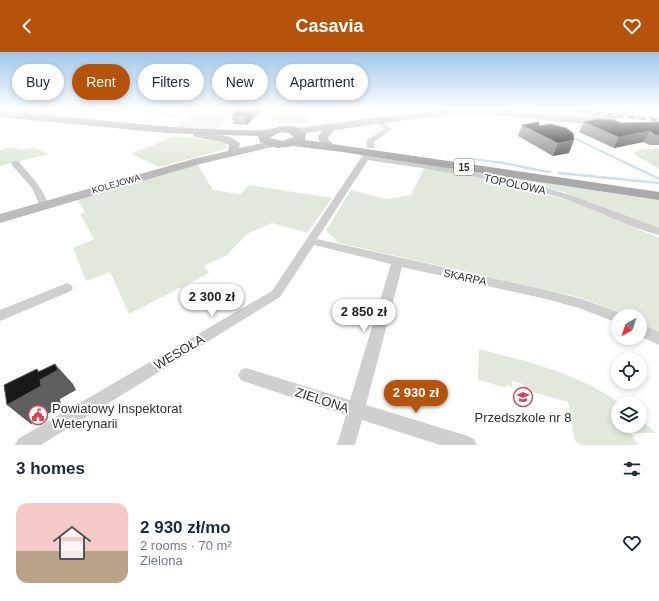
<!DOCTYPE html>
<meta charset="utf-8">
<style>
:root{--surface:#fff;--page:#f6f6f7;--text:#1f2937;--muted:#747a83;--accent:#b45309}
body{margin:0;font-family:Helvetica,sans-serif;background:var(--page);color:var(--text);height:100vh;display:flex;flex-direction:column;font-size:15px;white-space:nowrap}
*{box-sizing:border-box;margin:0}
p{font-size:13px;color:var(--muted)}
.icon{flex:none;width:22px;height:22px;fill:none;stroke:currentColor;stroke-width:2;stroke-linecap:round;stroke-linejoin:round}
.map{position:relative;height:393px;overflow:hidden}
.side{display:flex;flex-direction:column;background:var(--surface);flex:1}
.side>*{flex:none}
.hud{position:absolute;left:12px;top:12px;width:400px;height:36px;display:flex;gap:8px}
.needle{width:26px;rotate:219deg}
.tools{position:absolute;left:611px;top:257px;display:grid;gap:8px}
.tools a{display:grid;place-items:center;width:36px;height:36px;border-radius:50%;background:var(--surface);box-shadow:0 2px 6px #0003;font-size:20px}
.price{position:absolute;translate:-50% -34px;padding:0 9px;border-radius:14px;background:#fff;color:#222;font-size:13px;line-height:26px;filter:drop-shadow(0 1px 2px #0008)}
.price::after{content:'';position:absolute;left:50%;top:24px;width:12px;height:9px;margin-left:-6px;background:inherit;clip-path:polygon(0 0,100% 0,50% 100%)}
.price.current{background:var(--accent);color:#fff}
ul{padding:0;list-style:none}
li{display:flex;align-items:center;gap:12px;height:100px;padding:0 16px}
li span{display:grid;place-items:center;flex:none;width:112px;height:80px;border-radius:12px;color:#555}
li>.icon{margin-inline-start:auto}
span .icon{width:48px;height:48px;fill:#fffc;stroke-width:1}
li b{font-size:17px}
h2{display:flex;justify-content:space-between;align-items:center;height:48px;padding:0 16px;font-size:17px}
.pill{padding:0 14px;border-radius:18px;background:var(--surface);box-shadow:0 2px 6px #0003;font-size:14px;line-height:36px}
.pill.current{background:var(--accent);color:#fff}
header{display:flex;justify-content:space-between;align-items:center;height:52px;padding:0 16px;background:var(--accent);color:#fff;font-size:18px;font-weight:600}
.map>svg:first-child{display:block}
</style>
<header><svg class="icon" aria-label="back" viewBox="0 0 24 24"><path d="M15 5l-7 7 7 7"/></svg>Casavia<svg class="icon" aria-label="heart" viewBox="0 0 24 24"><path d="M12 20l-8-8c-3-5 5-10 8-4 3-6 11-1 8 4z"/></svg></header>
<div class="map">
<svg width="659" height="393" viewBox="0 0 659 393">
<rect width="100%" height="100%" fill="#fff"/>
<g fill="#e3e8dc">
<polygon points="149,57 187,57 176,66 145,63"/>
<polygon points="198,57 242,57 215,77 176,75"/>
<polygon points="258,57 297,57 303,59 314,70 298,72 279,71"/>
<path d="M540 59C563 61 584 61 606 63 586 68 563 64 542 62Z"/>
<polygon points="175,84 209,88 226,91 226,97 159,115 131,102"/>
<path d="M11 95 23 98C32 94 40 97 48 102L0 114V98Z"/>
<polygon points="659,96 659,117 634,102 635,100 642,97"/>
<polygon points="197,112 213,138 240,142 249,133 332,146 307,181 272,171 247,182 227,203 204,214 209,221 129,262 110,220 86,229 73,196 94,187 80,162 85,160 77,147"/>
<polygon points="425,115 502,131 574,150 659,186 659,280 640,270 640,264 628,264 582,246 339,191 326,178 351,138 387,147 411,143"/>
<polygon points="445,115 659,147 659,178 568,143 564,140"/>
<path d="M479 297C532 311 575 320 621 352H618V374H640V367L656 381H631L638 393H580L575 389 568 350 524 338 523 332 512 329V335L506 333V336L478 328Z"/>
</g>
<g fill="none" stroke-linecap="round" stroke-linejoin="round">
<g stroke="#cee0e9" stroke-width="2">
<polyline points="576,87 626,111"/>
<polyline points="472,107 504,111"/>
</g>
<g stroke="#cee0e9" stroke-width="2.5">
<path d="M496 110C514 112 532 118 550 120"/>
<polyline points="624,110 659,127"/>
<polyline points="559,121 659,131"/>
</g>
<g fill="#cfcfcf" fill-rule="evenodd">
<polygon points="377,69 381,69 392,77 374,90 374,96 368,96 366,92 368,87 385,77 377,71"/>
<path d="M363 103 456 117 536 133 573 144 659 176V183C627 175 597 158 565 147 501 127 434 118 368 108L317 187 546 238 582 247 623 262 624 264H618V271L579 256 546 247 402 215 366 353 468 384 474 387 477 393H440L362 368 355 393H337L346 363 246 330 241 328 238 323 241 318 246 316 350 348 391 212 314 193 280 245 41 393H15L18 387 272 239Z"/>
<path d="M12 109H18C30 123 43 136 49 154L47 156H41L32 136 12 113Z"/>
<polygon points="67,231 71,233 73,236 71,239 0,269 0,258"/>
<polygon points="640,271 659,280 659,293 640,284"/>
</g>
<g fill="#bcbcbc" fill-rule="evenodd">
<path d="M465 57C504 56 541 64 580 65 589 66 599 66 607 64 618 61 618 57 630 57 619 72 597 72 580 71 544 70 509 62 474 62 427 63 381 72 335 78L328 85 329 88 334 93 329 96C322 95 319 91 318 84L322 79 296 82 291 79 296 76 422 60Z"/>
<path d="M198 80C211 82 231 81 240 92L239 96 272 89 277 92 276 94 200 112 0 171V162L193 107 228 99 229 93 223 90 194 85 193 83 194 81Z"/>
</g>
<path fill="#aaa" fill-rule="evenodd" d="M0 59C79 64 157 77 236 78 245 78 257 79 266 78 278 75 297 69 306 82L305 88 659 140V148L342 100 294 94 277 96 260 90 258 84 167 81 0 65ZM282 80 289 81 294 85 282 89 270 86 276 82Z"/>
<defs>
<g id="rail">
<polyline points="534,57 553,59"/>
<polyline points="558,57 659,68"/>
</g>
</defs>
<use href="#rail" stroke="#878787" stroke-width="3"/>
<use href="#rail" stroke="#fff" stroke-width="2" stroke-dasharray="5.5" stroke-linecap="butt"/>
</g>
<g fill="#8c8c8c">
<polygon points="238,57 258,57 258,61 247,73 233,72 232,63"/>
<polygon points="584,70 621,71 659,70 659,93 650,93 643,90 614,96 579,80"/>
<polygon points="522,73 539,74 569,101 553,104 518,84"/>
</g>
<g fill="#5e5e5e">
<polygon points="253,57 258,57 258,61 247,73 246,64"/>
<polygon points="650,79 643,90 614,96 619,85"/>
<polygon points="574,88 569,101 553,104 558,91"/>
<polygon points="55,312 73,332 76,338 60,347 61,354 31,372 7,353 38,320 37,317 45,325"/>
</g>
<g fill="#191919" stroke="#5e5e5e">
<polygon points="238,57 253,57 246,64 232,63"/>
<polygon points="597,67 614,68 621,71 659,70 659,83 656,83 650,79 619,85 584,70"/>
<polygon points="539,70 539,74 550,72 566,76 573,81 574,88 558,91 522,73"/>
<polygon points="55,312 58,318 40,328 41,334 7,353 4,333 37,317 38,320"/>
</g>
<linearGradient id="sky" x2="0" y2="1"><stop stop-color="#9dc6e8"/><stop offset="0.51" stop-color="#fff"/><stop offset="1" stop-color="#fff" stop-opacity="0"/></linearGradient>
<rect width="659" height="112" fill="url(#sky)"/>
<defs>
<symbol id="school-ring" viewBox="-11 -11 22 22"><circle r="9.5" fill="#fff" stroke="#d64759" stroke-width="1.5"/><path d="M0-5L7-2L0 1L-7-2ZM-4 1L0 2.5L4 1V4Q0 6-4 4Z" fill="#d64759"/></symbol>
<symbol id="civic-ring" viewBox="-11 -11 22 22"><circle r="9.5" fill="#fff" stroke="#d64759" stroke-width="1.5"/><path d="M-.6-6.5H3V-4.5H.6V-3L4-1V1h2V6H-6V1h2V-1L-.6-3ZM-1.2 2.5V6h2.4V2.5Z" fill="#d64759"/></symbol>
</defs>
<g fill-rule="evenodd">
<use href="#school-ring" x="512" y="334" width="22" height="22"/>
<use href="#civic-ring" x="27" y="352" width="22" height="22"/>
</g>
<g text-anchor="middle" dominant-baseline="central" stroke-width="4" stroke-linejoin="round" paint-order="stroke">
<g font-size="9" fill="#323232" stroke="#fff">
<text transform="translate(116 132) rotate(-16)">KOLEJOWA</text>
</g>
<rect fill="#fff" stroke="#707070" stroke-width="1" x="454" y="107" width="20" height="16" rx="3"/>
<g font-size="10" font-weight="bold" fill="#323232">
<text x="464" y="115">15</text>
</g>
<g font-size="11" fill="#323232" stroke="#fff">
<text transform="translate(515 132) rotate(12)">TOPOLOWA</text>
<text transform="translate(465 225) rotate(12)">SKARPA</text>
</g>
<g font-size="13" fill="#323232" stroke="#fff">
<text transform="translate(179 300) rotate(-31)">WESOŁA</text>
<text transform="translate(322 348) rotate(18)">ZIELONA</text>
</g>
<g font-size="13" fill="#323232" stroke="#fff" text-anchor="start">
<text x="52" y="356">Powiatowy Inspektorat<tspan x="52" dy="15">Weterynarii</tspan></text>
<text x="523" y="365" text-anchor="middle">Przedszkole nr 8</text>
</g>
</g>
</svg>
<div class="tools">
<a><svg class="needle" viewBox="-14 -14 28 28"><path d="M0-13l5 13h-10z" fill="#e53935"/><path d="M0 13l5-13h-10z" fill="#747a83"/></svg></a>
<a><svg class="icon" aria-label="locate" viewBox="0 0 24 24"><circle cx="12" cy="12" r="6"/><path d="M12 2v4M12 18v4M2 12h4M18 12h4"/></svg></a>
<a><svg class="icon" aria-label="layers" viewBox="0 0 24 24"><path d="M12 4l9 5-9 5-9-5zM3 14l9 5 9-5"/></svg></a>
</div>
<b class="price" style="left:212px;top:266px">2 300 zł</b>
<b class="price" style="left:364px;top:281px">2 850 zł</b>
<b class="price current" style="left:416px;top:362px">2 930 zł</b>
<div class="hud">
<a class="pill">Buy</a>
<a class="pill current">Rent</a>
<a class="pill">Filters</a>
<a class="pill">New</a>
<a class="pill">Apartment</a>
</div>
</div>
<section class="side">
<h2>3 homes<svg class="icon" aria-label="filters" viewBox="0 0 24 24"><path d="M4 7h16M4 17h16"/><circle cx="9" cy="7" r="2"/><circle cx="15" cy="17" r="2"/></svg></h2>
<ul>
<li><span style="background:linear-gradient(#f6c9c9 60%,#b9a48a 0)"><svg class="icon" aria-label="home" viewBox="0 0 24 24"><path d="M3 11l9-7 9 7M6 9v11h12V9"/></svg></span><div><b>2 930 zł/mo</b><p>2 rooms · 70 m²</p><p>Zielona</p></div><svg class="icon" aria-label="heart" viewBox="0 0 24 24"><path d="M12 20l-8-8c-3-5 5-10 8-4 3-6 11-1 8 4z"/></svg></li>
</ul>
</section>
